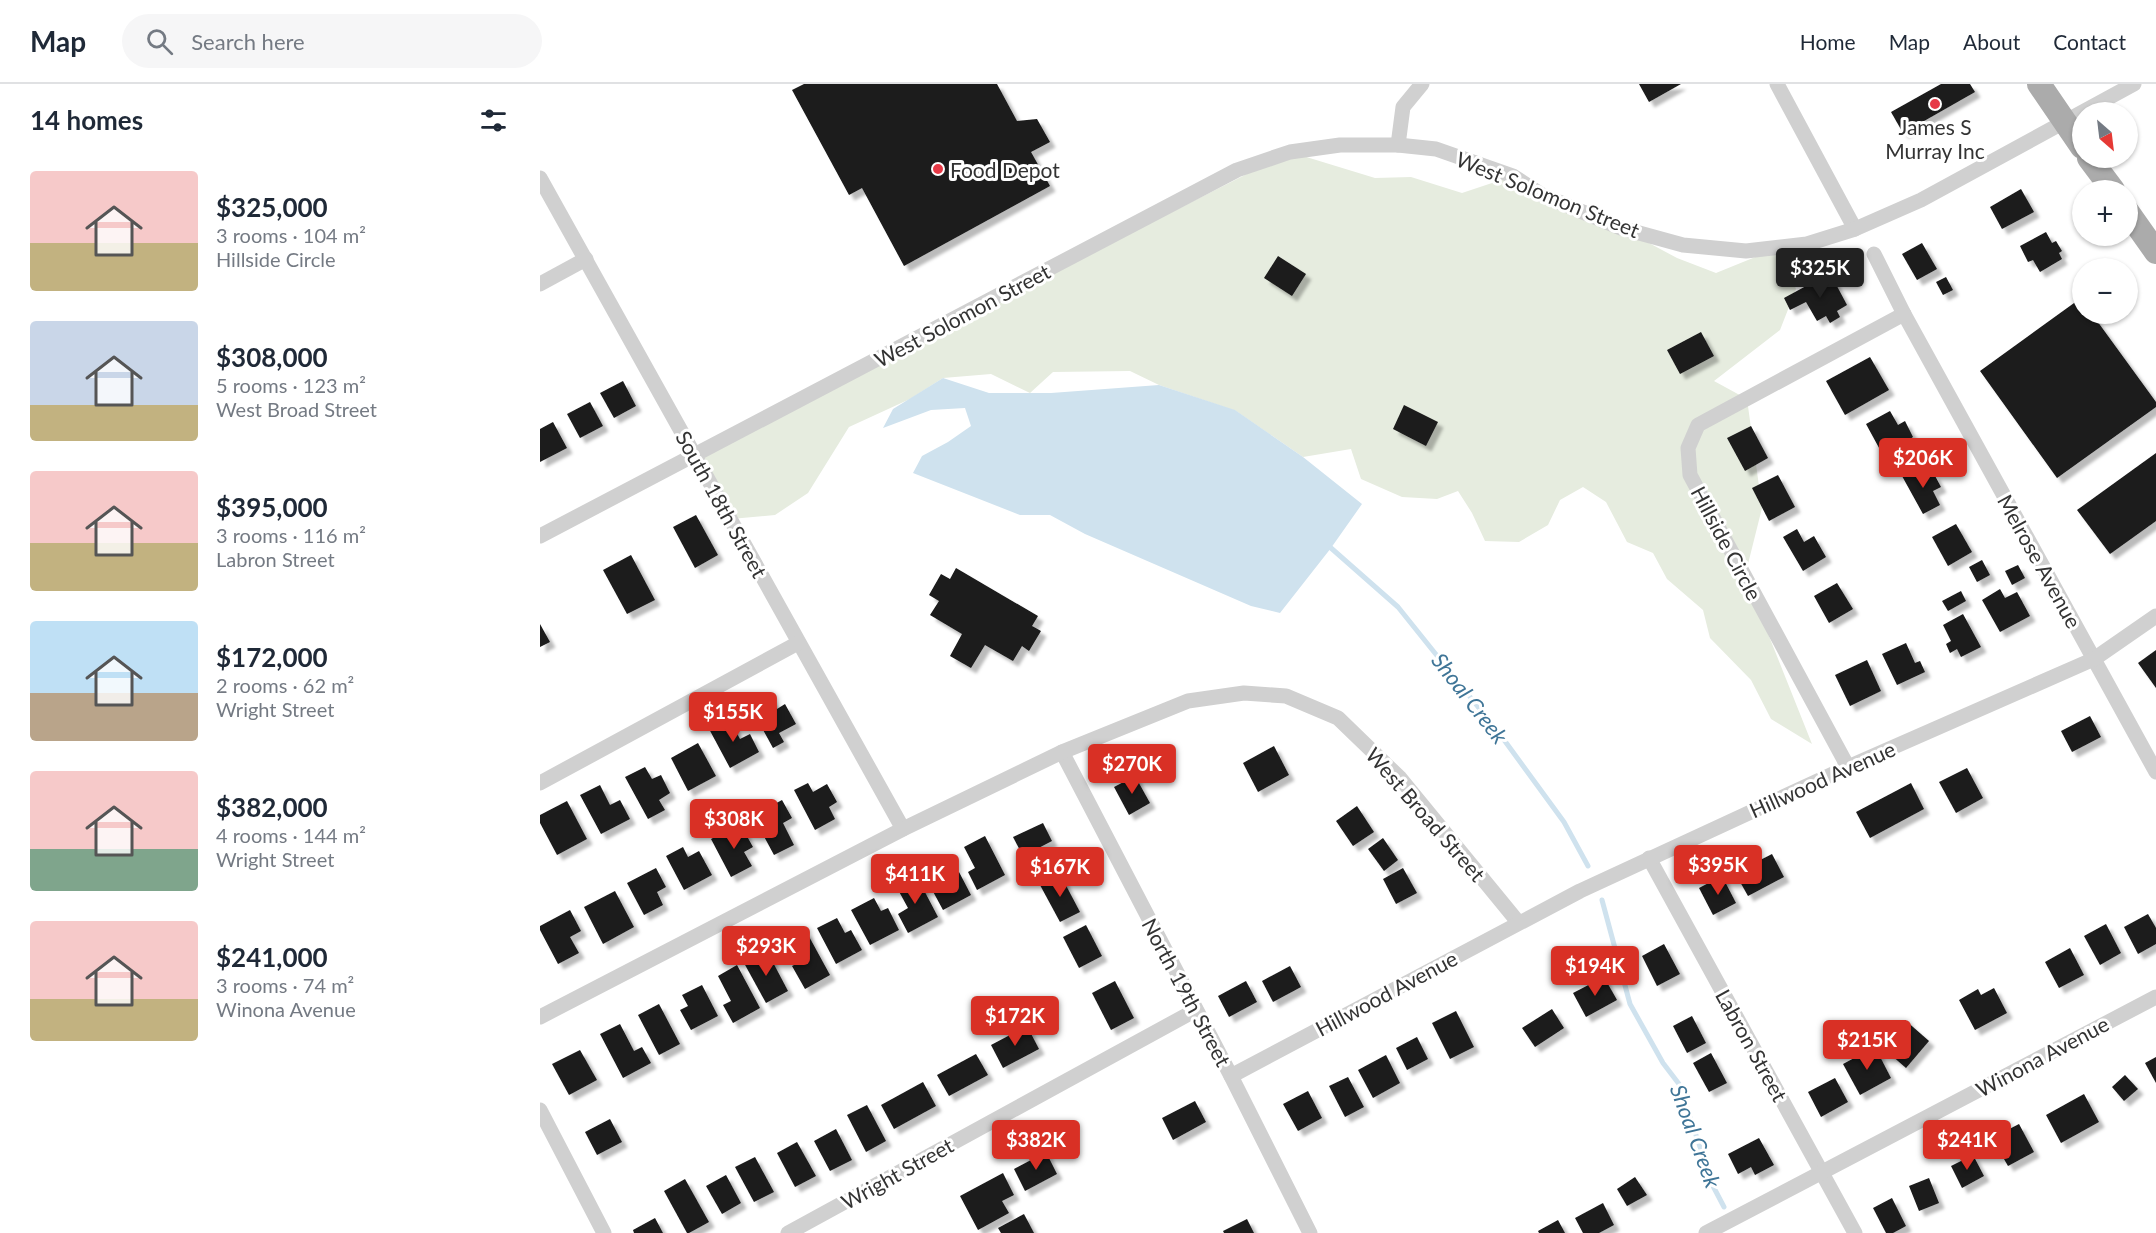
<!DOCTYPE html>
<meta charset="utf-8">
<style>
:root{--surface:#fff;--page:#f6f6f7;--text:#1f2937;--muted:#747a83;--line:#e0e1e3;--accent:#d93025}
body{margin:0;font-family:Lato,sans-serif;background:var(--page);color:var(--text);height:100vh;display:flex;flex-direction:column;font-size:22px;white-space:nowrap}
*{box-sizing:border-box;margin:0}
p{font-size:20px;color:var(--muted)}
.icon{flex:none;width:33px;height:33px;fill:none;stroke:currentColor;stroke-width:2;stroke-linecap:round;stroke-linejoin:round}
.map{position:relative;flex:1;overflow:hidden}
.side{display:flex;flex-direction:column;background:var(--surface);width:540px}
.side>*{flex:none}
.needle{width:39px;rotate:152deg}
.tools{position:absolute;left:1532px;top:18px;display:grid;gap:12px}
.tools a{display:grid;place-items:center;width:66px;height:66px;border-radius:50%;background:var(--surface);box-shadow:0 2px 4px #0004;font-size:30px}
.price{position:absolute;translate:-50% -51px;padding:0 14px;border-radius:6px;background:var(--accent);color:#fff;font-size:20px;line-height:39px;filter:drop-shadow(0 2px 3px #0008)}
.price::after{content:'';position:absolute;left:50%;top:36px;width:18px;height:14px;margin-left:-9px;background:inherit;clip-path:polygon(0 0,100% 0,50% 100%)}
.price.current{background:#222;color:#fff}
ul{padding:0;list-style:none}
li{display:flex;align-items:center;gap:18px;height:150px;padding:0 30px}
li span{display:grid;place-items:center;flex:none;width:168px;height:120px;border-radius:6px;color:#555}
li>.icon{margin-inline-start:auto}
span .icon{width:72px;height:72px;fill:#fffc;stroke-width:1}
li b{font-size:26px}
h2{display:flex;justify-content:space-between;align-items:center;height:72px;padding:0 30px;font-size:26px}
header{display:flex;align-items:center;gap:36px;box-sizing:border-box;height:84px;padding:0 30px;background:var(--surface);border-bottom:2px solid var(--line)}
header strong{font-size:28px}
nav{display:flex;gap:33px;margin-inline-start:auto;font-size:21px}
.search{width:420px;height:54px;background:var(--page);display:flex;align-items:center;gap:15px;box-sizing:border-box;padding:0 21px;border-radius:33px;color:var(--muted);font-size:22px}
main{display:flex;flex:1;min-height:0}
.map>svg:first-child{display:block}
</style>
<header>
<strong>Map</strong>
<div class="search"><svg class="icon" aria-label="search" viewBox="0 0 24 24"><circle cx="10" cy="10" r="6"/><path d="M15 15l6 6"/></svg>Search here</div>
<nav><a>Home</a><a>Map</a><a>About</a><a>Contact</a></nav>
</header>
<main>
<section class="side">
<h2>14 homes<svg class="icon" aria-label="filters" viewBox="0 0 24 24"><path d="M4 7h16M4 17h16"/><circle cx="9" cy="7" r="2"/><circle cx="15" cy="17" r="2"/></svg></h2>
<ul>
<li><span style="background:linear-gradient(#f6c9c9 60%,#c2b280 0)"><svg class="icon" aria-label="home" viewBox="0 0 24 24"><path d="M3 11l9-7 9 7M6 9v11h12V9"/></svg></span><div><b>$325,000</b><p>3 rooms · 104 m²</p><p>Hillside Circle</p></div></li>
<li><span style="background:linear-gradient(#c9d6e8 70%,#c2b280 0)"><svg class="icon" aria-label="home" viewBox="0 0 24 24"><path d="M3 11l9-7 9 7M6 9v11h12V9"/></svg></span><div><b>$308,000</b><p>5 rooms · 123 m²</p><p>West Broad Street</p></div></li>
<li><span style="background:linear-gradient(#f6c9c9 60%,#c2b280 0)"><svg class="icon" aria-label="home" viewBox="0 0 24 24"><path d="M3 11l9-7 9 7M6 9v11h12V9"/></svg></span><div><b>$395,000</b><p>3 rooms · 116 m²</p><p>Labron Street</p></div></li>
<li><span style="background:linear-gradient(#bfe0f5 60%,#b9a48a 0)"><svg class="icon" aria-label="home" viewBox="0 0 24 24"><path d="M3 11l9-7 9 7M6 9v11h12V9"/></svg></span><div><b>$172,000</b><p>2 rooms · 62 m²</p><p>Wright Street</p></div></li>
<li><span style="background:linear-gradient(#f6c9c9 65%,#7fa58c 0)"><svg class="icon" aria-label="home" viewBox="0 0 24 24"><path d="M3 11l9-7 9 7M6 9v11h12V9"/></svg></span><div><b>$382,000</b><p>4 rooms · 144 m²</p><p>Wright Street</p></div></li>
<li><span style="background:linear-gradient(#f6c9c9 65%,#c2b280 0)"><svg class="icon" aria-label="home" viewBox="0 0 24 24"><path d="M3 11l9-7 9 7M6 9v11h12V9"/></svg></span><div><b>$241,000</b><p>3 rooms · 74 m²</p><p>Winona Avenue</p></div></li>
</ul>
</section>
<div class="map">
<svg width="1616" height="1149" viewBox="0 0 1616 1149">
<defs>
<filter id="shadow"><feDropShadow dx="5.5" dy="5.5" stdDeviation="1.5" flood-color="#0004"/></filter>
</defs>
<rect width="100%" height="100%" fill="#fff"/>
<polygon fill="#e6ecdf" points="750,68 835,94 871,93 922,109 973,92 1081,144 1137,174 1176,189 1240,163 1256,205 1240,246 1174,297 1207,315 1222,424 1205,492 1272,660 1231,635 1211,596 1170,554 1163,526 1127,495 1113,469 1087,458 1066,418 1043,403 1020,416 1008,441 979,458 945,457 932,429 918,407 897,415 862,413 821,395 811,365 763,373 696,327 619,301 590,287 513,288 490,309 451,290 403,294 370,315 309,343 268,409 235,431 191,435 155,370"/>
<polygon fill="#cfe2ee" points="403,294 449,309 511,309 619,301 695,326 763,373 822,420 791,464 740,529 711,522 545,450 510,431 480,431 373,389 382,372 408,358 431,342 425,324 391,326 343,344 353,325"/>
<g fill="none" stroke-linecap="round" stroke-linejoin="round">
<g stroke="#cfe2ee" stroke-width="5">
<polyline points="791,464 858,523 959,649 1024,738 1048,782"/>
<polyline points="1062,816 1090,920 1123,979 1139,1000 1173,1102 1184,1123"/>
</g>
</g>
<g fill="#1a1a1a" filter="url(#shadow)">
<polygon points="264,0 457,0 477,37 497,35 510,58 491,68 510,102 364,182 322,104 309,111 252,6"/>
<polygon points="1099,0 1141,0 1109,18"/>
<polygon points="1401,0 1430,0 1435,8 1363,49 1351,28"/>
<polygon points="1481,105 1494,128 1462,145 1450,123"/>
<polygon points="1506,148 1512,159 1516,157 1522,167 1519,169 1522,175 1500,188 1493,176 1488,178 1480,162"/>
<polygon points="1382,159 1397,185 1377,196 1362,170"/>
<polygon points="738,172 766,190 752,212 724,194"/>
<polygon points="1290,189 1307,221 1297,227 1300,233 1290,239 1286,232 1277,237 1266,218 1250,226 1244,214"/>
<polygon points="1406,193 1413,206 1403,211 1396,198"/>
<polygon points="1541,214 1542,230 1552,230 1616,318 1616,323 1517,394 1440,287"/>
<polygon points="1161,248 1174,272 1140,290 1127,266"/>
<polygon points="1330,273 1349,306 1305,331 1286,297"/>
<polygon points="83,297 96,322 74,334 60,309"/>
<polygon points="50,318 63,342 40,354 27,330"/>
<polygon points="864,321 898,338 886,362 853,345"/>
<polygon points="1350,327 1358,341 1365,337 1373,353 1367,357 1372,366 1356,375 1353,368 1344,373 1326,340"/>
<polygon points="13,338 27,364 0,378 0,345"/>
<polygon points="1211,342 1228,374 1205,387 1187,354"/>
<polygon points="1616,369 1616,437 1570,470 1537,426"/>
<polygon points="1381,382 1388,394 1394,390 1401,403 1393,407 1400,421 1383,430 1362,392"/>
<polygon points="1238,391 1255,423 1229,437 1212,404"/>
<polygon points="156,431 178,471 155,484 133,443"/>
<polygon points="1416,440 1432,468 1408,482 1392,453"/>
<polygon points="1257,445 1264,458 1274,452 1286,473 1263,487 1243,453"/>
<polygon points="91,471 115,516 87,530 63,486"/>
<polygon points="1442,476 1450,491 1437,498 1429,483"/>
<polygon points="1478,481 1485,494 1472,501 1465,487"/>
<polygon points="416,484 498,532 492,542 501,547 489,567 482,562 473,577 445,561 431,584 410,572 422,550 390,531 399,517 389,511 401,490 410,495"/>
<polygon points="1297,499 1313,525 1289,539 1274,512"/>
<polygon points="1460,505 1465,514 1477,508 1490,532 1460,548 1442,516"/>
<polygon points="1421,507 1426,517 1408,527 1402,517"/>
<polygon points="1423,530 1441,563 1421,573 1417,565 1410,569 1406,560 1411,557 1403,541"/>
<polygon points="0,540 10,558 0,563"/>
<polygon points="1366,559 1375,579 1380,577 1385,588 1357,601 1342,570"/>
<polygon points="1616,566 1616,604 1598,579"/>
<polygon points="1327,576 1341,607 1310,622 1295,591"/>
<polygon points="229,611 237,625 245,620 256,640 239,649 244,658 233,664 210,622"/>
<polygon points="1550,632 1561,653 1532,668 1521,647"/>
<polygon points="188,633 200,655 210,650 219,668 190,684 168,643"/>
<polygon points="158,659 176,692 148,707 131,674"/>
<polygon points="734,662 749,691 718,708 703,679"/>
<polygon points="105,683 112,695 121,691 130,709 119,716 125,726 108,735 85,693"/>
<polygon points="1427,684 1443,714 1416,729 1399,698"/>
<polygon points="595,692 610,719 589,731 574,703"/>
<polygon points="268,699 273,708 287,700 297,718 289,723 295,735 275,746 254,706"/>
<polygon points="1371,699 1384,725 1330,754 1316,728"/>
<polygon points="60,701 70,721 80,716 90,735 61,750 40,711"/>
<polygon points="242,716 252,734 243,739 254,761 234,771 213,732"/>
<polygon points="27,717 47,755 17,771 0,739 0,731"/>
<polygon points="817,722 834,748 813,762 796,737"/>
<polygon points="503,739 512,757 483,772 473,753"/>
<polygon points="200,740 213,763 204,768 212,782 191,793 171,755"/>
<polygon points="445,752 465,791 437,806 428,788 435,784 424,763"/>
<polygon points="843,754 858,776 844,787 828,765"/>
<polygon points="143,763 148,773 159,767 172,791 144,806 126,772"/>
<polygon points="1232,770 1244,793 1208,812 1195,789"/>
<polygon points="405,778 412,792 419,788 431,811 403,826 383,789"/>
<polygon points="116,784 126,803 117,808 123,821 104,831 87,799"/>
<polygon points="863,784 877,809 856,820 843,795"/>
<polygon points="520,790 540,828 520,838 500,801"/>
<polygon points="376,791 398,833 368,849 358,830 368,824 356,802"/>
<polygon points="1182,792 1196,819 1173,831 1159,804"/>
<polygon points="75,807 94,843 63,860 44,823"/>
<polygon points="334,814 341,827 348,824 359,846 330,861 311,826"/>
<polygon points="30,826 41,847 30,853 39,869 18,880 0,846 0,842"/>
<polygon points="1608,830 1616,844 1616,860 1598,870 1584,843"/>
<polygon points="297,834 305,849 311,846 322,866 296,880 277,844"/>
<polygon points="1566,840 1581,869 1560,881 1544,852"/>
<polygon points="546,841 562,872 539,884 523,853"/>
<polygon points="266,847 290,891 265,905 252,882 260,878 249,856"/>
<polygon points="1124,860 1140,890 1117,902 1102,872"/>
<polygon points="1530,864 1544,891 1519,904 1505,878"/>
<polygon points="227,867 248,907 226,919 204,879"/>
<polygon points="197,881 220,924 193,939 183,921 191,917 178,892"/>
<polygon points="750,882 761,903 733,918 722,897"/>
<polygon points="1064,893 1077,916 1046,933 1033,909"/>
<polygon points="575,897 594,934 571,946 552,909"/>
<polygon points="706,897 717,918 689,933 678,912"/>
<polygon points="162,901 178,932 151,946 140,926 148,922 142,911"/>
<polygon points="1454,904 1467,929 1435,946 1419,916 1438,905 1441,911"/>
<polygon points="119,920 140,960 119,971 98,931"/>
<polygon points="1012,925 1024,944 995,963 982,944"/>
<polygon points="916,927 934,963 910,975 892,939"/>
<polygon points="1152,932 1166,959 1147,969 1133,942"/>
<polygon points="1365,936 1389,957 1366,984 1342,963"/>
<polygon points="80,940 94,967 102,963 111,979 83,994 60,950"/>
<polygon points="487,942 499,965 463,984 451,961"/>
<polygon points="877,953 888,975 867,986 856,964"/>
<polygon points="1335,963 1351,994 1320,1011 1303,980"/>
<polygon points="40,966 57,996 29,1011 12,980"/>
<polygon points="1171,969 1187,999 1169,1008 1153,979"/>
<polygon points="436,970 448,991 409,1012 397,991"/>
<polygon points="846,971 860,999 833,1014 818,986"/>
<polygon points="1616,973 1616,999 1605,979"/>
<polygon points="1585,991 1598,1005 1584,1017 1572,1003"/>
<polygon points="808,993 824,1023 805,1033 789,1002"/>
<polygon points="1295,994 1308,1018 1281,1033 1268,1008"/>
<polygon points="383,998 396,1022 354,1045 341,1021"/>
<polygon points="768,1007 782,1034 758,1047 743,1020"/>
<polygon points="1544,1010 1559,1038 1521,1059 1506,1031"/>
<polygon points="655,1017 666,1038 633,1056 622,1034"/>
<polygon points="327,1021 346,1057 326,1068 307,1031"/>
<polygon points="70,1035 82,1058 57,1071 45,1048"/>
<polygon points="1479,1040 1494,1068 1468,1082 1452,1054"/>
<polygon points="296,1045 312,1076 290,1087 274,1057"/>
<polygon points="1219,1054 1234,1081 1215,1091 1211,1083 1198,1090 1188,1070"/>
<polygon points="257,1058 276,1092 255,1103 237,1069"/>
<polygon points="506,1068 517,1090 485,1107 474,1085"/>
<polygon points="1433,1071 1444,1092 1422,1104 1411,1082"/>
<polygon points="215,1073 234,1108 214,1118 195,1083"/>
<polygon points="463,1089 474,1111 462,1117 469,1129 438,1146 420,1112"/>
<polygon points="186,1091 201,1119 182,1130 166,1102"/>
<polygon points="1095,1093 1107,1111 1087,1122 1077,1105"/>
<polygon points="1389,1094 1399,1119 1379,1127 1369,1102"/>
<polygon points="145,1095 169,1138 149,1149 147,1149 124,1107"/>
<polygon points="1352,1114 1366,1142 1353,1149 1346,1149 1333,1124"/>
<polygon points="1063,1119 1074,1141 1059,1149 1043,1149 1035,1134"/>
<polygon points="484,1130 494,1149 461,1149 458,1144"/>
<polygon points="115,1134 123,1149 94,1149 93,1146"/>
<polygon points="707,1135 714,1149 684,1149 683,1147"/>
<polygon points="1018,1136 1025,1149 999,1149 998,1147"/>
</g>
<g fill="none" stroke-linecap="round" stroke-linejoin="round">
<g stroke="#d0d0d0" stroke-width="15">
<polyline points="1237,0 1315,145"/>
<polyline points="858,61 863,23 882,0"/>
<polyline points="0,94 363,745"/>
<polyline points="1334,170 1364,230 1616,688"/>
<polyline points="0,200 46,175"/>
<polyline points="0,452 697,86 750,68 800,61 858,61 896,65 973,92 1002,111 1081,144 1143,161 1206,167 1267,160 1315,145 1381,116 1594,0"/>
<polyline points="522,668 691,992 770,1149"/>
<polyline points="1308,683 1150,391 1148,364 1158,341 1364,230"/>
<polyline points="0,699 258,559"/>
<polyline points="1109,774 1315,1149"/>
<polyline points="0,933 363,745 522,668 648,617 704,609 746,612 798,634 860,694 978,838"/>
<polyline points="691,992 1040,807 1308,683 1554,575 1616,532"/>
<polyline points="0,1026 64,1149"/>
<polyline points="248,1149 656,926"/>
<polyline points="1166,1149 1616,913"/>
</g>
<g stroke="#ababab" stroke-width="24">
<polyline points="1499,0 1542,63"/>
<polyline points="1549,74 1573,106"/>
<polyline points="1587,127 1616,168"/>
</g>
</g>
<g fill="#e63946" stroke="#fff" stroke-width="2">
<circle cx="1395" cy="20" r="6"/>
<circle cx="398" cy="85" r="6"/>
</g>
<g text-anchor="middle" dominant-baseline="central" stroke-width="6" stroke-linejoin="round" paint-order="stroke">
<g font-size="21" fill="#333" stroke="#fff">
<text x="1395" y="42">James S<tspan x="1395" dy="24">Murray Inc</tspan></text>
<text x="410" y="85" text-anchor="start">Food Depot</text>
</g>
<g font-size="21" fill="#333" stroke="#fff">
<text transform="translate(1008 110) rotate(22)">West Solomon Street</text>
<text transform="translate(422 231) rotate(-28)">West Solomon Street</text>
<text transform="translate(182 420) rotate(61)">South 18th Street</text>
<text transform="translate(1187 459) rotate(62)">Hillside Circle</text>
<text transform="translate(1500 477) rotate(61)">Melrose Avenue</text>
<text transform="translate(1282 695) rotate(-24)">Hillwood Avenue</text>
<text transform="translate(886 730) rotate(49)">West Broad Street</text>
<text transform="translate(647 908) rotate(62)">North 19th Street</text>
<text transform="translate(846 909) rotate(-28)">Hillwood Avenue</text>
<text transform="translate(1212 961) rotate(61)">Labron Street</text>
<text transform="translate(1502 972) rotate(-28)">Winona Avenue</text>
<text transform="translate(357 1089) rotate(-29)">Wright Street</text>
</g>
<g font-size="22" font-style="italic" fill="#3f7597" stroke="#fff">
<text transform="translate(930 614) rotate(52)">Shoal Creek</text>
<text transform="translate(1156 1052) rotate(70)">Shoal Creek</text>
</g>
</g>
</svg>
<div class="tools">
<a><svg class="needle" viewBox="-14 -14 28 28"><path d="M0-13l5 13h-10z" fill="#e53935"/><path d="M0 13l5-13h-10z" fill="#747a83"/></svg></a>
<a>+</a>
<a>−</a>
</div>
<b class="price current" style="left:1280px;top:215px">$325K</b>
<b class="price" style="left:1383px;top:405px">$206K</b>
<b class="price" style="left:193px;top:659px">$155K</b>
<b class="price" style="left:592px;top:711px">$270K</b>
<b class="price" style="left:194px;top:766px">$308K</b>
<b class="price" style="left:1178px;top:812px">$395K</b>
<b class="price" style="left:520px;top:814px">$167K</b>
<b class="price" style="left:375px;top:821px">$411K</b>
<b class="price" style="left:226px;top:893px">$293K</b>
<b class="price" style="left:1055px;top:913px">$194K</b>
<b class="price" style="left:475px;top:963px">$172K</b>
<b class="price" style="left:1327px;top:987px">$215K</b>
<b class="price" style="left:496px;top:1087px">$382K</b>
<b class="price" style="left:1427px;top:1087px">$241K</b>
</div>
</main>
